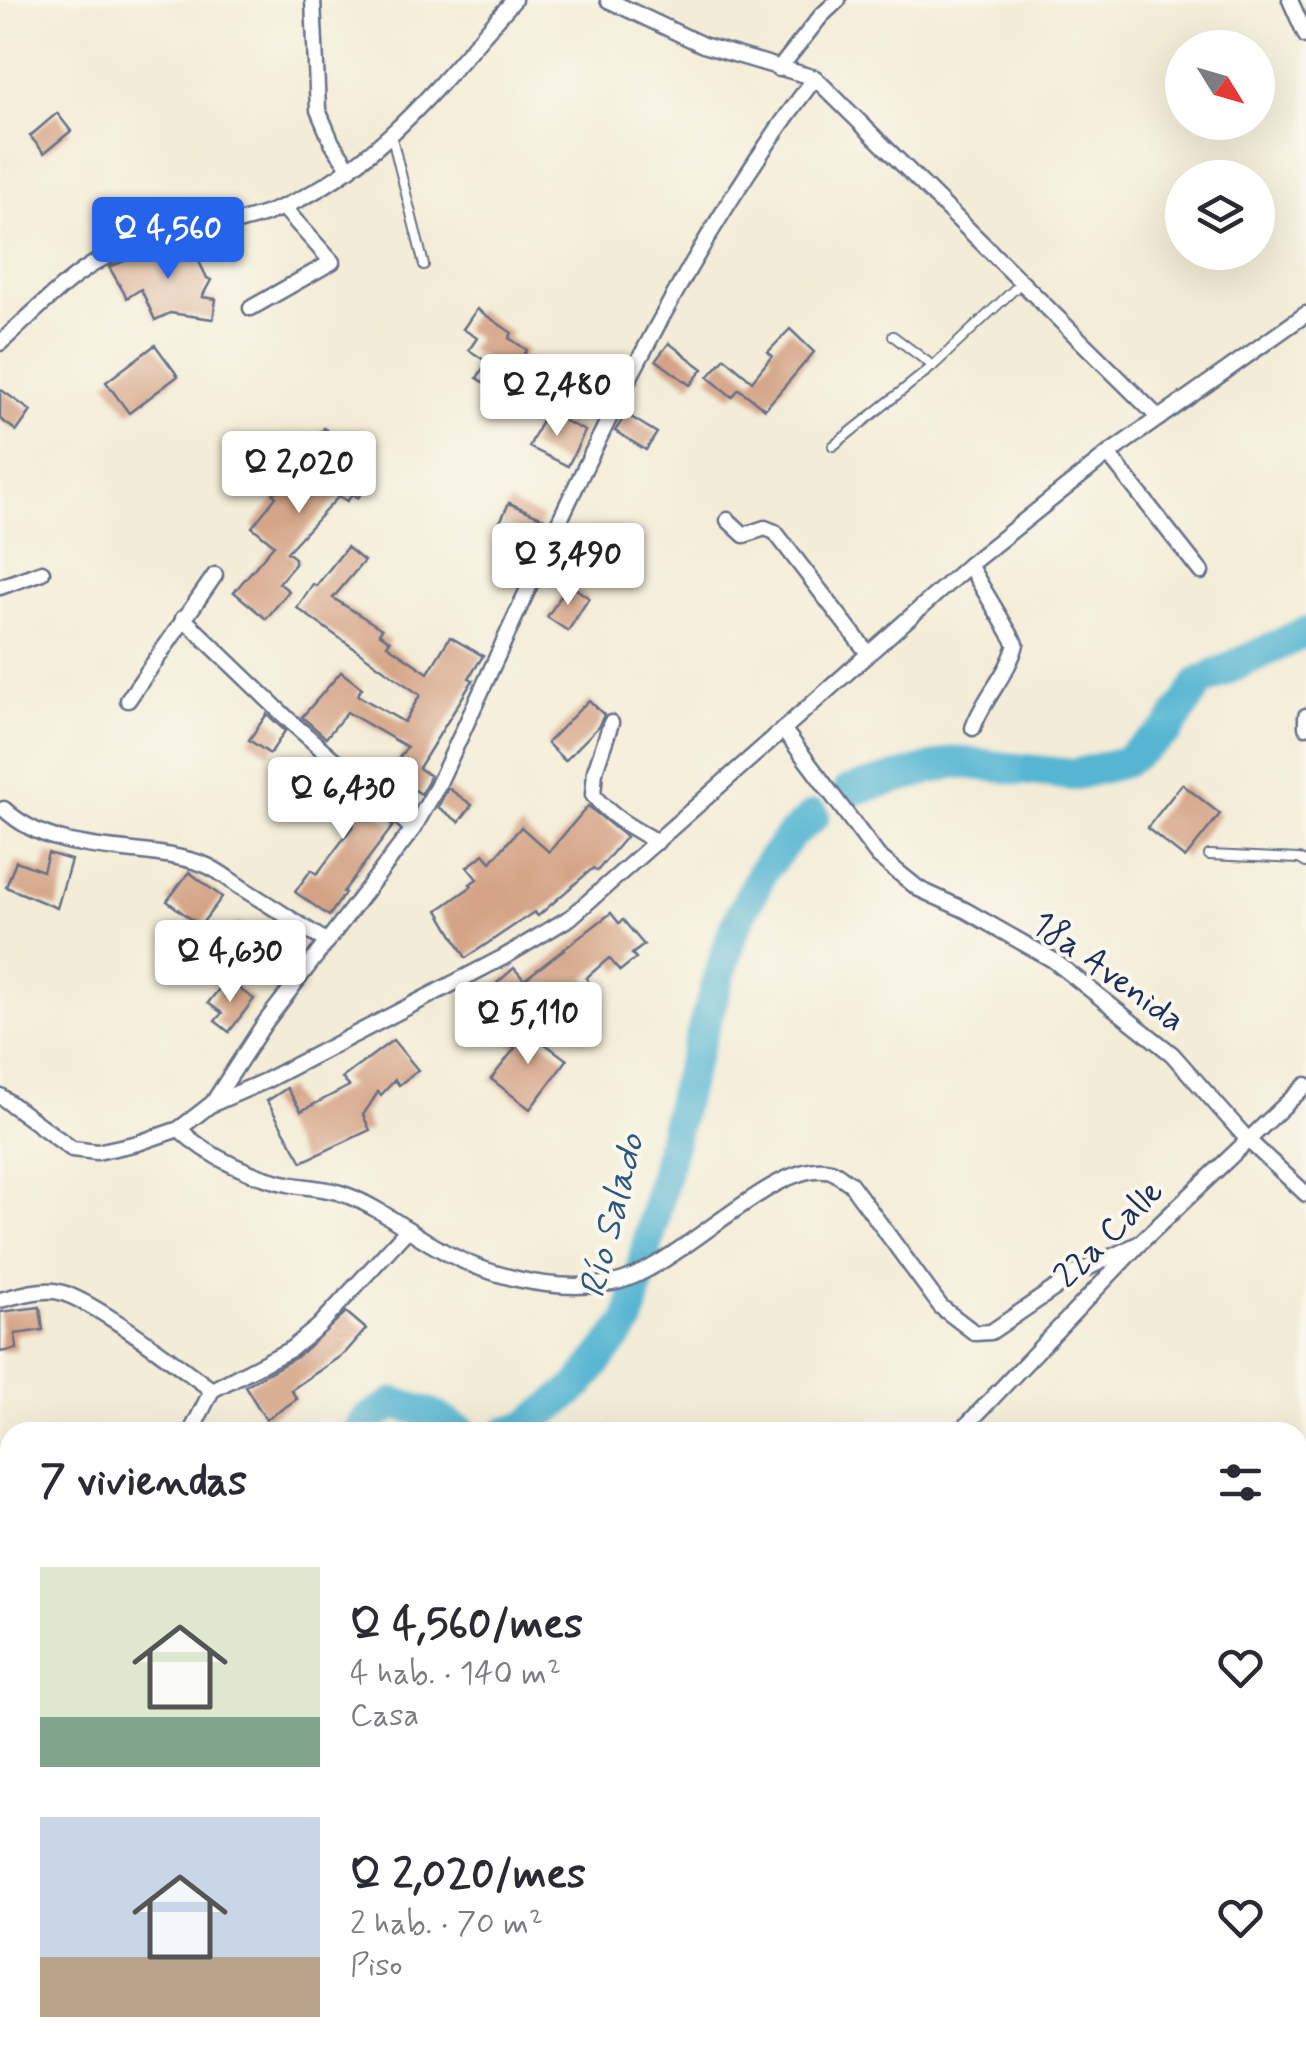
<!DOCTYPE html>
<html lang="es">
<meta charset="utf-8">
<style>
:root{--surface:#fff;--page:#f7f7f7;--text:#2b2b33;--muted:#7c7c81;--accent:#2563eb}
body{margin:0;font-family:Mynerve,sans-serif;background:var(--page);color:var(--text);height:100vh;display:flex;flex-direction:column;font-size:38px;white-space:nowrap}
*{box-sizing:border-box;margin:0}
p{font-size:32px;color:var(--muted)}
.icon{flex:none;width:55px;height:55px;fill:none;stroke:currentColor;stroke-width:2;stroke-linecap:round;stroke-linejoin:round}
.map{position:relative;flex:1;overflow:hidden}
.sheet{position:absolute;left:0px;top:1422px;width:1308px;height:642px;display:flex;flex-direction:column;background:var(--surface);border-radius:30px 30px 0 0;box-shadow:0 10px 40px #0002}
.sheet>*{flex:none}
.needle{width:65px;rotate:127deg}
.controls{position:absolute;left:1165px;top:30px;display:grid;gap:20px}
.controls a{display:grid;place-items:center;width:110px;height:110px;border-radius:50%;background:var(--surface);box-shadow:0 10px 40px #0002;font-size:50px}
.price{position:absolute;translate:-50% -85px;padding:0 22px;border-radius:10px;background:#fff;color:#222;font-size:32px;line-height:65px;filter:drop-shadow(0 2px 5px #0008)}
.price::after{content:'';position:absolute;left:50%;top:60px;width:30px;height:22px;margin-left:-15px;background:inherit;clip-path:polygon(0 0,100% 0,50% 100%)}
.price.active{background:var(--accent);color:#fff}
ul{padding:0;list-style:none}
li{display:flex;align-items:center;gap:30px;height:250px;padding:0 40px}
li span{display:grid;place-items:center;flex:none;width:280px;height:200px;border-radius:0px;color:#555}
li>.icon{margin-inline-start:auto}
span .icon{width:120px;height:120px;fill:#fffc;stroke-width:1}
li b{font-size:42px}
h2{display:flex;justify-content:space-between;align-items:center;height:120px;padding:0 40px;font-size:42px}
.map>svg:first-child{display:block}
</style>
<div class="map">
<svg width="1306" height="2064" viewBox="0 0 1306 2064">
<rect width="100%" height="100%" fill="#fbf7ec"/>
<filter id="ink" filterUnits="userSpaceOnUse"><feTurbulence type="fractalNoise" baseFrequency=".01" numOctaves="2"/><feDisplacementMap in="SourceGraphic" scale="20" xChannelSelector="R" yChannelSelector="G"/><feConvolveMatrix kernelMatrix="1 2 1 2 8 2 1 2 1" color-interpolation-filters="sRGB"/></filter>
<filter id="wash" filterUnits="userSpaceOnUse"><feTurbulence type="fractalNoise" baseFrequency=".0048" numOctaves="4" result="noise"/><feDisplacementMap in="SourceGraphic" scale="40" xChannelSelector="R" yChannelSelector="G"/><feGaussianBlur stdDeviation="2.25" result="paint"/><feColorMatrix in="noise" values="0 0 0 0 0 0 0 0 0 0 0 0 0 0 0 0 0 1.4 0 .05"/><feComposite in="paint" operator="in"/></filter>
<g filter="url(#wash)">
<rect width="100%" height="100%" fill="#f3ecd6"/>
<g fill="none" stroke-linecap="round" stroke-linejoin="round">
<g stroke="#54b5d2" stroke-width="32">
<polyline points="849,791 955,762 1073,775 1124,762 1168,730 1200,682 1306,632"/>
<polyline points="359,1432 366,1420 395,1403 431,1414 462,1432"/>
<polyline points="506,1432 526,1427 577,1387 629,1322 684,1091 734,929 762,872 791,835 814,816"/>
</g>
</g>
<g id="blocks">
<g fill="#d4a385">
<polygon points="57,113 71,131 44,153 30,136"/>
<polygon points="190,243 207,278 211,280 202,297 216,299 213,319 170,313 155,320 141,289 127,298 109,267 140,255 161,249 162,252"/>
<polygon points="477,309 512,333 509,338 527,350 509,378 530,392 516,414 498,403 502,395 477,378 487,362 469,350 477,338 463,329"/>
<polygon points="790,329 814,352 765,409 739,389 732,397 708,377 725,358 752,381 772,356 768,352"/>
<polygon points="669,343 703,369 690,385 656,360"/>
<polygon points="155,345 178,376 129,413 106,382"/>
<polygon points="0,389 31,411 17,431 0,419"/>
<polygon points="546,412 585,431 568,466 529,447"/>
<polygon points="626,414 657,433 646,450 615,431"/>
<polygon points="324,428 340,440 334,448 373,475 358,498 353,494 347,501 339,496 287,552 295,558 295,564 279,583 289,591 266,619 234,592 274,545 252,527 276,497 273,494 301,463 299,462"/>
<polygon points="509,503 543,518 534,538 500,522"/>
<polygon points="347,547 364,561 333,598 382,629 379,633 390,641 387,645 428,673 450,637 483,656 469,678 473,680 419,768 430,776 428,782 421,794 415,790 403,806 379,785 407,747 347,712 326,738 302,717 341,672 362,688 357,695 404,722 420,695 297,608 313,584 316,586"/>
<polygon points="569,584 589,598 568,631 547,617"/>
<polygon points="589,700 604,715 598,727 565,761 547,743"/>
<polygon points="267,714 285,731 270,754 249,740"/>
<polygon points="321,769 340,779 393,826 343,892 345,893 329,916 295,892 311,870 317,874 354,825 306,792"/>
<polygon points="1182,784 1220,814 1185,858 1147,828"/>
<polygon points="448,788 472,805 459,822 438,807"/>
<polygon points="588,806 626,837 597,871 593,868 538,916 534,912 466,958 438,910 472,886 470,884 477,879 467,867 484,854 491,862 521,827 549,852"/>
<polygon points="48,853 71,860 57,908 6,887 16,861 43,871"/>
<polygon points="189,872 222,897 200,926 167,901"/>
<polygon points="611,913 619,923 623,920 644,945 632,954 636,958 620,971 609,958 586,978 590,984 565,1003 550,983 521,1009 497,983 514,968 524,980"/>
<polygon points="237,923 270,947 258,963 226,938"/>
<polygon points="226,980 254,999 229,1032 215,1021 222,1013 208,1003"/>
<polygon points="518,1024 567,1060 530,1109 491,1079 515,1048 506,1041"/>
<polygon points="393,1040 418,1070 399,1085 395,1080 381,1095 378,1092 363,1115 370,1130 302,1162 267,1101 287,1088 301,1111 349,1086 342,1078"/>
<polygon points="40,1307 43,1330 15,1334 17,1349 0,1352 0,1312"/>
<polygon points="346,1312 366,1329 345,1353 291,1390 297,1399 266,1420 245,1386 297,1357"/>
</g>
</g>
</g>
<g filter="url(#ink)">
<use href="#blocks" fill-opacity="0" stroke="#677188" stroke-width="2.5"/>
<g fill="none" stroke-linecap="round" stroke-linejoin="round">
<defs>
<g id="service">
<polyline points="391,134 424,265"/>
<polyline points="893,336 933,366 1022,282"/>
<polyline points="833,446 933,366"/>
<polyline points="1209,855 1299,859 1306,863"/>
<polyline points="1299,1813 1306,1818"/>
</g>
<g id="minor">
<polyline points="313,0 318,110 332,143 350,169"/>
<polyline points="608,0 703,45 815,78 1159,418"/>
<polyline points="1290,0 1306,36"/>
<polyline points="779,69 821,16 838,0"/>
<polyline points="251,308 332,262 283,207"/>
<path d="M0 343C39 309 78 264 128 247 178 230 233 229 283 207 380 166 446 76 514 0"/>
<polyline points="1108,454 1201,572"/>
<polyline points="728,520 744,535 765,528 775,532 867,652"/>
<path d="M969 565 1016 644C1009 673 984 697 973 728"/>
<polyline points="0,587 42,572"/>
<polyline points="183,618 291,722 413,829"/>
<polyline points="128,700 215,575"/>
<polyline points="1306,716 1306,727"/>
<path d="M611 723 595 771 593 795C611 817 632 828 657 842"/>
<polyline points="783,729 878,856 919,889 965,910 1053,960 1172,1054 1248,1140 1306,1194"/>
<path d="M4 809C57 859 140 842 203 864 217 869 230 880 242 888 271 906 299 924 327 942"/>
<polyline points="0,1096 72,1149 97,1152 138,1143 179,1129 210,1105 265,1081 504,957 571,917 969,565 1108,454 1306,314"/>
<path d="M212 1104 264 1024 413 829 437 787C550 546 652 291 815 78"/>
<path d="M179 1129C208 1157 254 1178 293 1185 311 1188 329 1188 346 1195 376 1206 403 1227 431 1244 483 1276 551 1293 612 1283 676 1272 775 1156 831 1171 837 1173 844 1180 850 1183L941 1307 975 1333 991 1332 1077 1273 1140 1243"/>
<path d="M0 1300C16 1296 38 1289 54 1291 87 1294 181 1368 212 1390"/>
<polyline points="191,1432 212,1390 291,1349 319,1326 408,1229"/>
<polyline points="606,1432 607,1432"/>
<polyline points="960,1432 1140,1243 1306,1085"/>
<polyline points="1298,1564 1306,1555"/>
<polyline points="0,1708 10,1695"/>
<polyline points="0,1791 10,1800"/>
<polyline points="0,1928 10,1940"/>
<polyline points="0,2024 10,2014"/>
<polyline points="127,2055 136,2064"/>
<polyline points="283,2055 293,2064"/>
<polyline points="458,2055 465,2064"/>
<polyline points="808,2055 816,2064"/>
<polyline points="0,2061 3,2064"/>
<polyline points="387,2064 395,2055"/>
<polyline points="854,2064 861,2055"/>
</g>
<g id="secondary">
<polyline points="1298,2044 1306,2033"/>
<polyline points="1281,2064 1289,2055"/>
</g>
</defs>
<use href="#service" stroke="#677188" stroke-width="12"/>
<use href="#minor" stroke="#677188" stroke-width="19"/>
<use href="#secondary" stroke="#677188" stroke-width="25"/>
<use href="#service" stroke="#fff" stroke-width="8"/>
<use href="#minor" stroke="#fff" stroke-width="14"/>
<use href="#secondary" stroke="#fbe6c4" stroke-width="20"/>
</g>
</g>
<g text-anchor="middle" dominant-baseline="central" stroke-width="8" stroke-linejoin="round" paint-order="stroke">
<g font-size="35" fill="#1b2f5e" stroke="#fbf7ec">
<text transform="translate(1108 972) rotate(36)">18a Avenida</text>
<text transform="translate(1109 1234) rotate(-45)">22a Calle</text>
</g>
<g font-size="38" font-style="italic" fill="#2c5781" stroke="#fbf7ec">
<text transform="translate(613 1216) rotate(-76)">Río Salado</text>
</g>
</g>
</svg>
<div class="controls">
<a><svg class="needle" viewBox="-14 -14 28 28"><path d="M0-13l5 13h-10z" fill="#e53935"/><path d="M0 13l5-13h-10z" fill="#7c7c81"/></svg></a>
<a><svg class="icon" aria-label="layers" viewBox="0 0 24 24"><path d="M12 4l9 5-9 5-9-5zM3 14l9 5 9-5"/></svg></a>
</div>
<b class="price active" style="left:168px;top:282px">Q 4,560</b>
<b class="price" style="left:557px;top:439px">Q 2,480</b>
<b class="price" style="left:299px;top:516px">Q 2,020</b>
<b class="price" style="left:568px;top:608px">Q 3,490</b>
<b class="price" style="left:343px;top:842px">Q 6,430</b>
<b class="price" style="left:230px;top:1005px">Q 4,630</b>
<b class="price" style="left:528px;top:1067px">Q 5,110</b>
<section class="sheet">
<h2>7 viviendas<svg class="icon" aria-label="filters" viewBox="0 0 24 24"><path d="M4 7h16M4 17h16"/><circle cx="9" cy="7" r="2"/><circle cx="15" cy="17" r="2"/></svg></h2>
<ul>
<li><span style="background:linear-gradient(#dfe7d0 75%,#7fa58c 0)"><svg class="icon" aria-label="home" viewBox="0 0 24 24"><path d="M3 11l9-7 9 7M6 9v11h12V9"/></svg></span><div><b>Q 4,560/mes</b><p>4 hab. · 140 m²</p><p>Casa</p></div><svg class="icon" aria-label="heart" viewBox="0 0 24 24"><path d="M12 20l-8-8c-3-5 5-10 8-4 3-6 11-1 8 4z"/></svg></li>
<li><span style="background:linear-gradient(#c9d6e8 70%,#b9a48a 0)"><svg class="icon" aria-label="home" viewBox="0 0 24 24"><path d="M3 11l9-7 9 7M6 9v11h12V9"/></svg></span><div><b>Q 2,020/mes</b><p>2 hab. · 70 m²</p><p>Piso</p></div><svg class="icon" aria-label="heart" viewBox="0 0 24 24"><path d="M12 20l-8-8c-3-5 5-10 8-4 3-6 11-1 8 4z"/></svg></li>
</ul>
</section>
</div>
